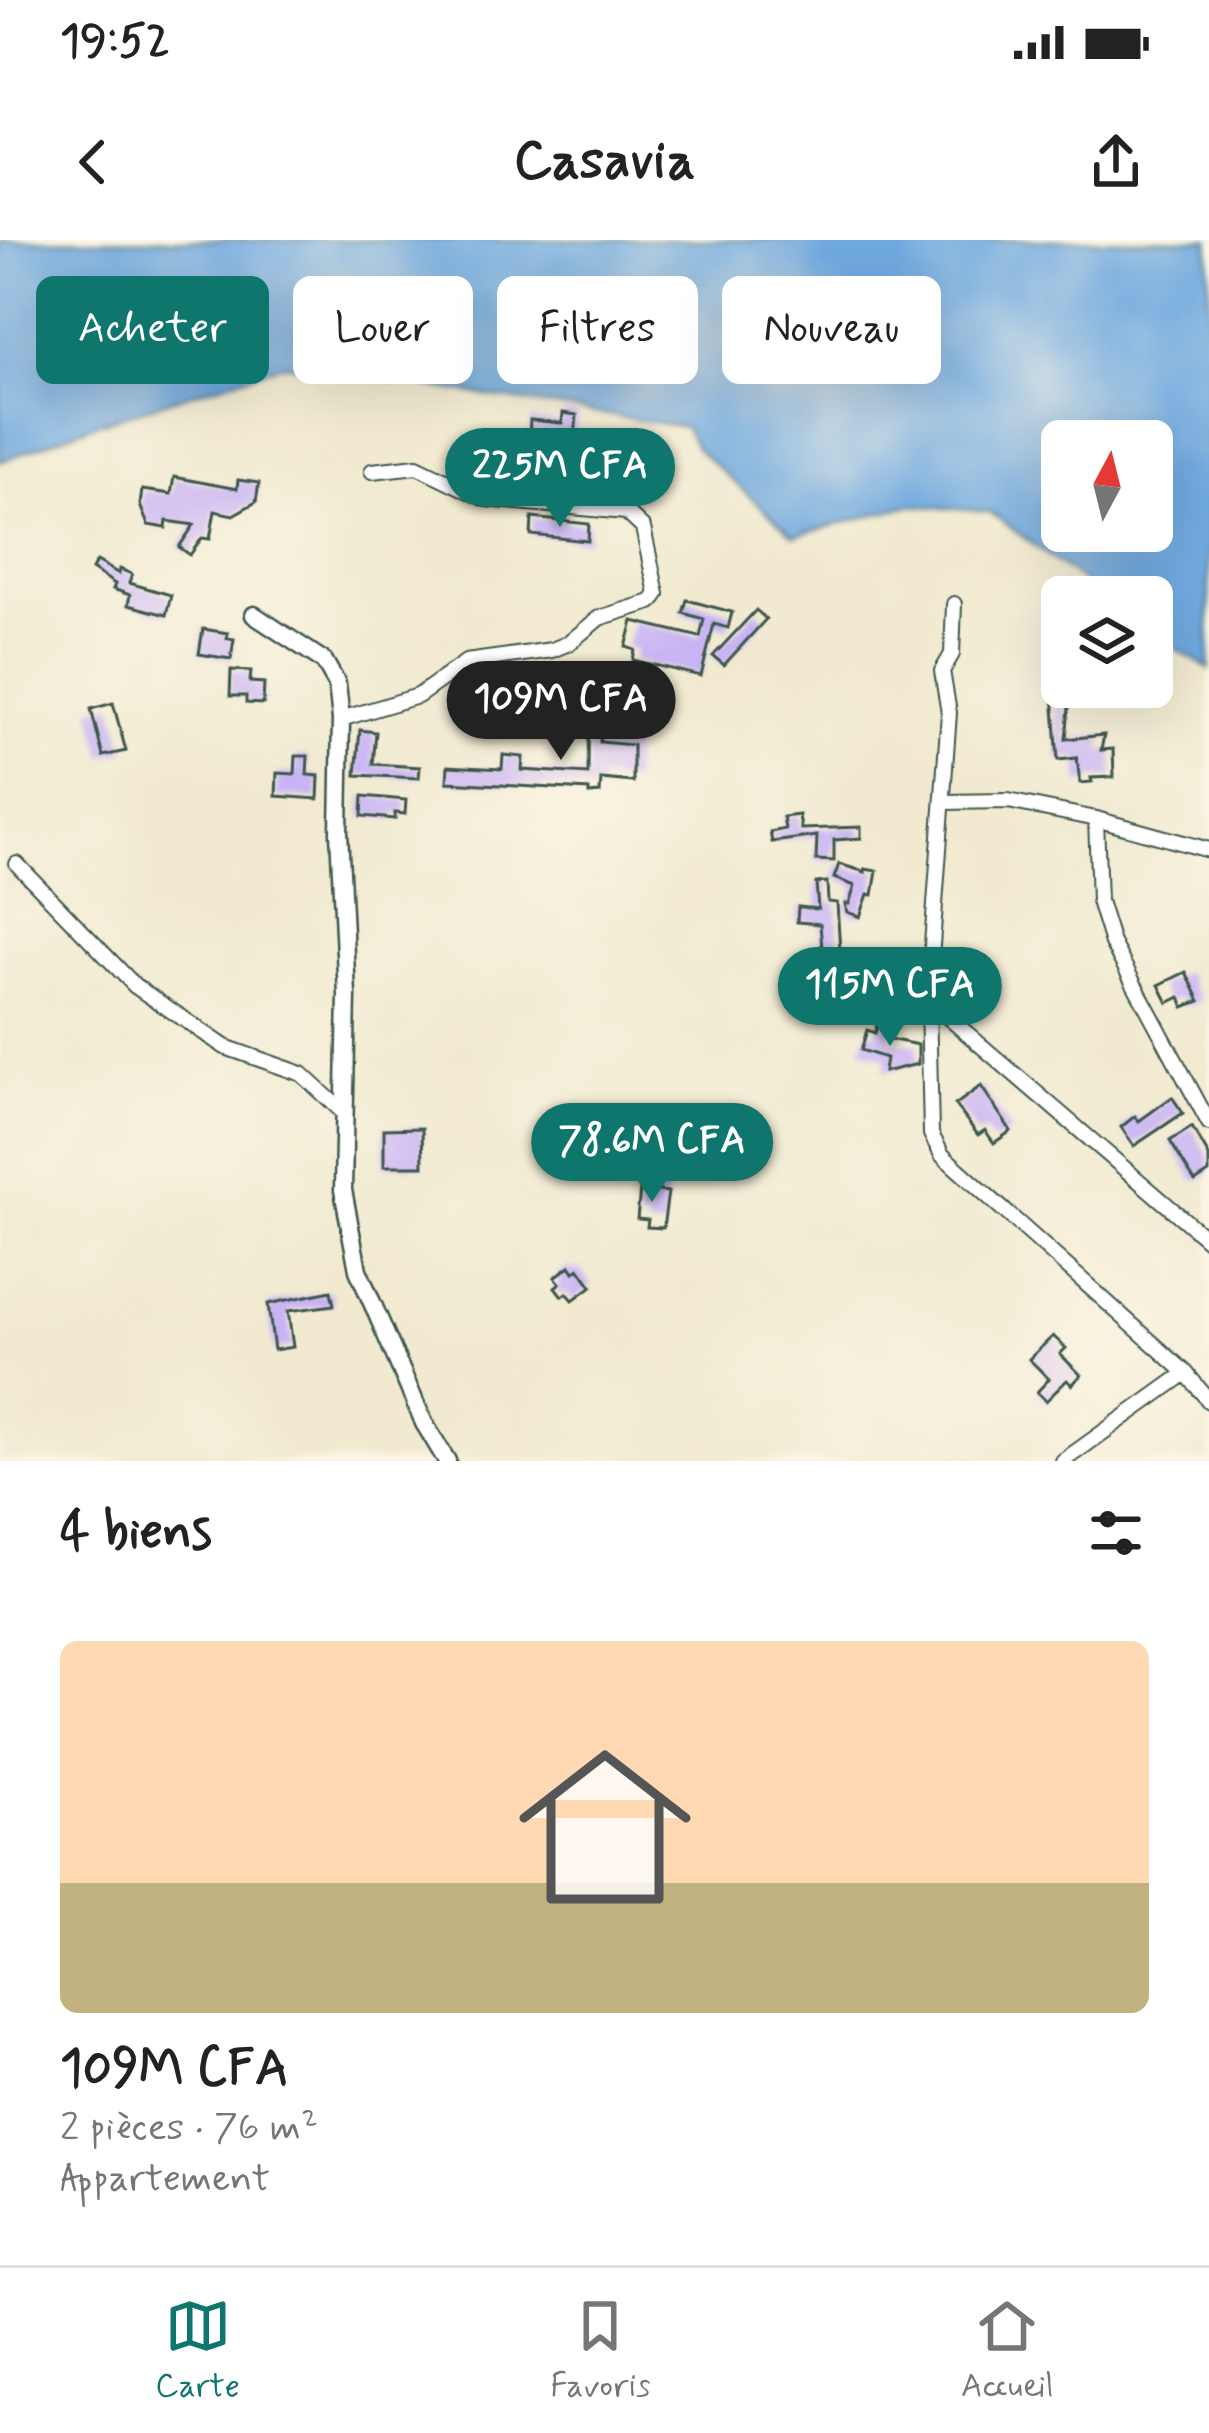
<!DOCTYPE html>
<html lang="fr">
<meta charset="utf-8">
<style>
:root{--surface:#fff;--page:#f6f6f6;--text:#222;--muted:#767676;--line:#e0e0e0;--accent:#0f766e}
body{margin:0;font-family:Mynerve,sans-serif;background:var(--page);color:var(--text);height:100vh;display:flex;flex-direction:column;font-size:45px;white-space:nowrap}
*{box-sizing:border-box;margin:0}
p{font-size:39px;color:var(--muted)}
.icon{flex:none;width:66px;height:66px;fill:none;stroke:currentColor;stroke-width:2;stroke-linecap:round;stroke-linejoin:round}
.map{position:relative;height:1221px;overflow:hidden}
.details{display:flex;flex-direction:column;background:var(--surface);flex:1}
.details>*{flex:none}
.guide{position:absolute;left:36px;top:36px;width:1137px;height:108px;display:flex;gap:24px}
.needle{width:78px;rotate:7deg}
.fabs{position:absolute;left:1041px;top:180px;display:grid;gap:24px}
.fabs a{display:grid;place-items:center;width:132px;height:132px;border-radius:18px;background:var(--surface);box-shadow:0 12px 48px #0002;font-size:60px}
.price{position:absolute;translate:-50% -102px;padding:0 27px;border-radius:42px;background:var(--accent);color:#fff;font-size:39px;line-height:78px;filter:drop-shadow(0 3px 6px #0008)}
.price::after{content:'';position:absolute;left:50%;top:72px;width:36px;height:27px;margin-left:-18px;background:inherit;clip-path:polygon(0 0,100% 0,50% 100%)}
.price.selected{background:#222;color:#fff}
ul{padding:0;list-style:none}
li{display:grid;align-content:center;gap:24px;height:636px;padding:0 60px}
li+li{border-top:3px solid var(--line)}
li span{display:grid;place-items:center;height:372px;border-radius:18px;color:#555}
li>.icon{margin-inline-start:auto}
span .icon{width:216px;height:216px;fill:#fffc;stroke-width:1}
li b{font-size:51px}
h2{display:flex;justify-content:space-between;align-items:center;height:144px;padding:0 60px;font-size:51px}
.pill{padding:0 42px;border-radius:18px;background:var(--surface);box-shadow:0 12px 48px #0002;font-size:42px;line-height:108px}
.pill.selected{background:var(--accent);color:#fff}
.status{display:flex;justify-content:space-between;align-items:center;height:84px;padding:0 60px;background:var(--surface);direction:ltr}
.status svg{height:33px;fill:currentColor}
header{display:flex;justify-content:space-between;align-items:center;height:156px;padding:0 60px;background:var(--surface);font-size:54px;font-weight:800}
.tab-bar{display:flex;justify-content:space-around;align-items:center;height:168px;border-top:3px solid var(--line);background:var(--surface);font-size:33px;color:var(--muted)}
.tab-bar a{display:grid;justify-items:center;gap:6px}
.tab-bar .selected{color:var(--accent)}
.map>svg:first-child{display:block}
</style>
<div class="status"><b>19:52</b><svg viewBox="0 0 49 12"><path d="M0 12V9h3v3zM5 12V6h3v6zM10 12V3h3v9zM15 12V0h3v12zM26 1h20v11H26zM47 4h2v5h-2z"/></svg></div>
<header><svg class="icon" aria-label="back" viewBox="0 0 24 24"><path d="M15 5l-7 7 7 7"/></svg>Casavia<svg class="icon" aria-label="share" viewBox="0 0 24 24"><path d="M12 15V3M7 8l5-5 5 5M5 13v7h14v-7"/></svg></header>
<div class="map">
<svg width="1209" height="1221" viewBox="0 0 1209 1221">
<rect width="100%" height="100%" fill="#fcf5e5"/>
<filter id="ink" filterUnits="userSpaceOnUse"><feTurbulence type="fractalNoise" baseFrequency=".00833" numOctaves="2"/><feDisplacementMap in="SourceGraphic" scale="24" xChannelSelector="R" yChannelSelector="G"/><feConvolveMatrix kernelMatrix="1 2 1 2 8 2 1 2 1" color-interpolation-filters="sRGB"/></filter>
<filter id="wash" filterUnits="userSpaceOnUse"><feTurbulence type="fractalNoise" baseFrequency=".004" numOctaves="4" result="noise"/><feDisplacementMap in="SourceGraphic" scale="48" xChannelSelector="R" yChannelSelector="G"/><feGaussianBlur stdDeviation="2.7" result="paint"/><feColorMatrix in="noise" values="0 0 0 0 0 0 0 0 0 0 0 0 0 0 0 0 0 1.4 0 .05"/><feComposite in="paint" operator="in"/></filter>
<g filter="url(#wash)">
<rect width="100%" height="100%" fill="#f1ead0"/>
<path fill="#6fa9df" stroke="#47738a" stroke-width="3" fill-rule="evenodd" d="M0 0H1209V429L1152 394V357H1103L990 272 910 265 794 296 697 209 684 187 283 124 87 187 0 222ZM1062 201H1152V291H1062Z"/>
<g id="blocks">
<g fill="#c8b3f4">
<polygon points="563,173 577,175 575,196 550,193 550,200 529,199 530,180 562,183"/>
<polygon points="465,215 497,218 495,241 463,236"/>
<polygon points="562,218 579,220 577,241 592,242 590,257 558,251 559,247 528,245 529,228 561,231"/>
<polygon points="174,237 237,249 238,240 259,243 256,262 233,275 215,271 210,299 202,298 190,315 179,307 194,285 167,281 166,288 148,285 140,265 142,250 171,254"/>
<polygon points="532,278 589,284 588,301 531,295"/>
<polygon points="97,321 119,334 120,329 132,334 129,343 171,355 166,375 128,365 130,355 113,349 115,344 92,329"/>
<polygon points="687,360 732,372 728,388 714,384 701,436 633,420 635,410 626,407 633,381 700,397 704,379 683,373"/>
<polygon points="756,370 766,379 724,425 713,416"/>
<polygon points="203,389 228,393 227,398 234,399 231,419 199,414"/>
<polygon points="231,430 251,431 250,442 264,443 263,464 246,463 246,456 230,456"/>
<polygon points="589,446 603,447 600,502 633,505 633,542 601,539 600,553 589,554 589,550 447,542 448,526 502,529 503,515 523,517 522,530 588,534"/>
<polygon points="1053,454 1070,457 1066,499 1104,495 1101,510 1113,509 1114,537 1091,538 1092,542 1080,543 1077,518 1058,520"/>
<polygon points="113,463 126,511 103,516 91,469"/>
<polygon points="360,490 376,492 373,524 420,527 419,538 356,535"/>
<polygon points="296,516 308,516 307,535 319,536 318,559 276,556 277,533 295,534"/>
<polygon points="363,556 406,560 405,574 395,573 395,579 362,576"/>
<polygon points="799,575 801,589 861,587 861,598 834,600 834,621 816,620 817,596 772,602 770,592 785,589 783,577"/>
<polygon points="839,624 865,632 865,629 877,631 873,655 868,654 860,677 847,672 845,664 849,664 855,646 834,638"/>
<polygon points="827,642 828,662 837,663 840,711 822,708 820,684 797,682 798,667 818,669 816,643"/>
<polygon points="1186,732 1200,761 1184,767 1180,757 1168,763 1159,745"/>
<polygon points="878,782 892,786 889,799 918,805 918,824 884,832 886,818 861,810 867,790 875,793"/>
<polygon points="981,846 1011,891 994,903 985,890 978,895 955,865"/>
<polygon points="1172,857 1183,873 1134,906 1121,887 1135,876 1139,881"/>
<polygon points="1192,887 1209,916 1209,933 1195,942 1170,901"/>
<polygon points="422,888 423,926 384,926 384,889"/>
<polygon points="641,940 653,942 652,950 668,952 663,988 647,987 648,980 637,979"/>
<polygon points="570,1026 574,1032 579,1028 592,1046 573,1060 567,1053 562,1056 555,1047 560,1043 555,1037"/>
<polygon points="331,1051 334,1065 288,1071 293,1107 274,1110 268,1064"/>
<polygon points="1053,1096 1066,1108 1060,1114 1081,1135 1072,1145 1067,1140 1046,1161 1037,1152 1049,1139 1029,1119"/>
</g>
</g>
</g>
<g filter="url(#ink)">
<use href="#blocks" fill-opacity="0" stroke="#3e574b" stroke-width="3"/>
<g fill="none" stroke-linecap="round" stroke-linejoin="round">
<defs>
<g id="minor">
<polyline points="954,364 952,414 942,431 949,473 928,760 931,894 942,915 1186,1133 1209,1161"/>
<polyline points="341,479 418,456 466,422 552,410 569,403 599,378 651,362 657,354 643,288 626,272 485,259 417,226 372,231"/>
<polyline points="943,562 1008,561 1096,579 1209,610"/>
<polyline points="1096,579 1099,661 1112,703 1209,883"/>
<polyline points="17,624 135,746 225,807 302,834 344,873"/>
<polyline points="928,760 1209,1001"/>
<polyline points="1063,1221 1186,1133"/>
</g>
<polyline id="tertiary" points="254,375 324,421 337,444 341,479 339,592 347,755 343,950 358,1030 424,1183 447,1221"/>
</defs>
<use href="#minor" stroke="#3e574b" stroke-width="18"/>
<use href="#tertiary" stroke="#3e574b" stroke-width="21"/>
<use href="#minor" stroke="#fff" stroke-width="14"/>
<use href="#tertiary" stroke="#fff" stroke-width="16"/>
</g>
</g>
</svg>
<div class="fabs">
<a><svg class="needle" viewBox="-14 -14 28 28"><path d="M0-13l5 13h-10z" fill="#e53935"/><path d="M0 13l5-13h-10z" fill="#767676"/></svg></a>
<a><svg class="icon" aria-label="layers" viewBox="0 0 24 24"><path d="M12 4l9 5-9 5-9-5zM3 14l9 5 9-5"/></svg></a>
</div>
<b class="price" style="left:560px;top:290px">225M CFA</b>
<b class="price selected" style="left:561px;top:523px">109M CFA</b>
<b class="price" style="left:890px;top:809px">115M CFA</b>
<b class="price" style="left:652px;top:965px">78.6M CFA</b>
<div class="guide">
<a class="pill selected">Acheter</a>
<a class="pill">Louer</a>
<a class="pill">Filtres</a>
<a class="pill">Nouveau</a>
</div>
</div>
<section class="details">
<h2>4 biens<svg class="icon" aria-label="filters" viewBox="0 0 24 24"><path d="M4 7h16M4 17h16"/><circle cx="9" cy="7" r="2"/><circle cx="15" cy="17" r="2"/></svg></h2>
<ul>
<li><span style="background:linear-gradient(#ffd9b3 65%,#c2b280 0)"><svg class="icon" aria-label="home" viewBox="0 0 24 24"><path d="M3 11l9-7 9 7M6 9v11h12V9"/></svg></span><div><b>109M CFA</b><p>2 pièces · 76 m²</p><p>Appartement</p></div></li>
</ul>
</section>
<nav class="tab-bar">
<a class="selected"><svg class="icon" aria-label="map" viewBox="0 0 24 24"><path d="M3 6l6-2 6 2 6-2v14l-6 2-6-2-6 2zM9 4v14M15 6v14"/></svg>Carte</a>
<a><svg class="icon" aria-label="saved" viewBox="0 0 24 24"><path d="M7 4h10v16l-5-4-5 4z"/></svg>Favoris</a>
<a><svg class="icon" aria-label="home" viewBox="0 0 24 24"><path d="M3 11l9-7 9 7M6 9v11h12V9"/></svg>Accueil</a>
</nav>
